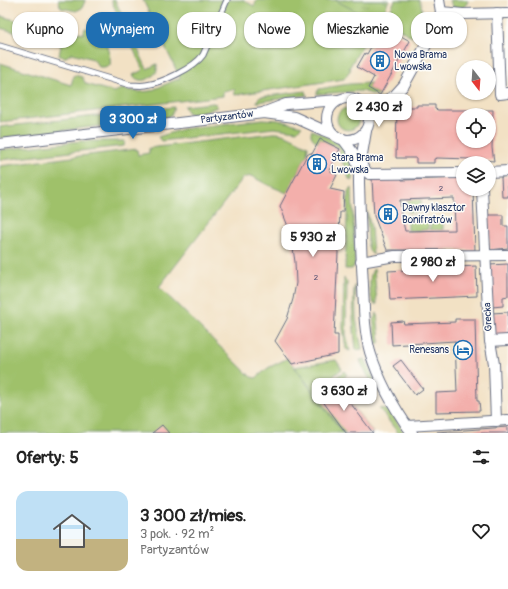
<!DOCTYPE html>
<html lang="pl">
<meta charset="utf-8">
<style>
:root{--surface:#fff;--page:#f6f6f6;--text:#222;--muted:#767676;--accent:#1f6fb2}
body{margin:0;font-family:Pangolin,sans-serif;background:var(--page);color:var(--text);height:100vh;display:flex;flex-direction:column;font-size:15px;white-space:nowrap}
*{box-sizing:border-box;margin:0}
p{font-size:13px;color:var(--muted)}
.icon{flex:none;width:22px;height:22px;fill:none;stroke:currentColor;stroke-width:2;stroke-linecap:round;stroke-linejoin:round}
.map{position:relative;height:433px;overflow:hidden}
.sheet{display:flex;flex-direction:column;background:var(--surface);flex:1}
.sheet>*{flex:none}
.guide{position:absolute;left:12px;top:12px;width:484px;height:36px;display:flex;gap:8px}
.needle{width:26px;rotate:163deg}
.buttons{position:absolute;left:456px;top:60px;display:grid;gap:8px}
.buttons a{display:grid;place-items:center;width:40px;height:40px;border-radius:50%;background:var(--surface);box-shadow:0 1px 3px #0004;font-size:20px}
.price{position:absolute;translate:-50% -34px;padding:0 9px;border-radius:8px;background:#fff;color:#222;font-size:13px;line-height:26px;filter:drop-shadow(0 1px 2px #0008)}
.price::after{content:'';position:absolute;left:50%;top:24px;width:12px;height:9px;margin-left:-6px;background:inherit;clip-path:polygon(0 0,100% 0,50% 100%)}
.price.on{background:var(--accent);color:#fff}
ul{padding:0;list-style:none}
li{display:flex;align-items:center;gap:12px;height:100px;padding:0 16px}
li span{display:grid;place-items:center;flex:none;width:112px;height:80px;border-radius:12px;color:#555}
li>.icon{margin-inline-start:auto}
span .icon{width:48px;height:48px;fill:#fffc;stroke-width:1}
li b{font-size:17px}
h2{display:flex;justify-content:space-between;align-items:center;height:48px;padding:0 16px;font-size:17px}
.pill{padding:0 14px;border-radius:16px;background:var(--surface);box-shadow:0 1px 3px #0004;font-size:14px;line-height:36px}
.pill.on{background:var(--accent);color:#fff}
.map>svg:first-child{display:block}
</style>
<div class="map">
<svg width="508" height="433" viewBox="0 0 508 433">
<defs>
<pattern id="park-tufts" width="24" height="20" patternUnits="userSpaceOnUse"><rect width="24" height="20" fill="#9fc16a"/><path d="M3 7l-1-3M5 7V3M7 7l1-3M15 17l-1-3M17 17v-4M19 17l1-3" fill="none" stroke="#819d5a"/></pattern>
</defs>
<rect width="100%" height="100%" fill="#fdfcf7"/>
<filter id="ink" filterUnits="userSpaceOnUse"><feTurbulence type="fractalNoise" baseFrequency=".025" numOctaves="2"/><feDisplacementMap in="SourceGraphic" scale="8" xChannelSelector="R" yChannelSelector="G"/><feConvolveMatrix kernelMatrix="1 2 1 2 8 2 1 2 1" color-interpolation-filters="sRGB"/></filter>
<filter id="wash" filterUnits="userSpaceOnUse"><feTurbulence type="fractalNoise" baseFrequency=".012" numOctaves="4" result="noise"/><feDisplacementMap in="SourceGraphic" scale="16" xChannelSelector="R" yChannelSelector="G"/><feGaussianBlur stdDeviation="0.9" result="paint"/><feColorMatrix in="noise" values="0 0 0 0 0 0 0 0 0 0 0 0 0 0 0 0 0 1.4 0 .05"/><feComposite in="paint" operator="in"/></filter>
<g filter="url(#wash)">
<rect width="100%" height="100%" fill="#f2e1c4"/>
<g fill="#9fc16a" stroke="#5d7864">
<polygon points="58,0 85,0 85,1 82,8 76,11 61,8"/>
<path d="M111 0H115L147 69 157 64V71C152 79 139 85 133 75L143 70Z"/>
<polygon points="143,0 243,0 254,6 257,0 389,0 379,20 376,23 349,68 351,69 344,79 235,95 234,89 223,91 223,96 0,122 0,63 71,85 74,75 82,77 86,84 114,92 122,89 139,92 150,91 180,78"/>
<path d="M395 0H419C426 12 419 26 412 37L398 28 392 29 384 24Z"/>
<path d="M449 0H467L468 1C465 8 460 10 453 7Z"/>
<path d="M0 16 46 28 49 19 58 21 63 28 83 34 85 28C90 29 97 31 100 34 105 39 112 58 110 65L105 67H99L93 59 72 53 66 57 59 56 61 45 0 28Z"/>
<polygon points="371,83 368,88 380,95 379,96 362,91 317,94 317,92 319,89 349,84"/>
<polygon points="306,91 307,95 257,102 257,100 260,97"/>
<polygon points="213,103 216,104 217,107 197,115 193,115 187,112 184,106"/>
<polygon points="174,107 172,114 166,118 0,138 0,127"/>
<circle cx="348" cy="119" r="11"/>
<polygon points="263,119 278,120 302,126 297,131 274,128 161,141 158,137 183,129"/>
<path d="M312 130C325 136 343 142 350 156 354 164 352 173 352 181L349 179 346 169 338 154 340 149 320 139 318 143C313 139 309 136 312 130Z"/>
<path d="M273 133C285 132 297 141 308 146L307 155 287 193 268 185 251 176 243 178 159 287 251 377 256 378 268 368 288 358 343 433H0V166L137 149 138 155 149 153V148Z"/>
<polygon points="81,141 125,141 124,146 0,160 0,150"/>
<polygon points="352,188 355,264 352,269 345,269 348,192 350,189"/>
<polygon points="407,199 421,199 421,212 408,212"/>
<polygon points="367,211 371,227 373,255 370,252 368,247"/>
<polygon points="408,216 421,216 421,221 430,221 427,230 408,231"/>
<polygon points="433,221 443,221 443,230 429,230"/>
<path d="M374 268 377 304H374C369 297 368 275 374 268Z"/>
<polygon points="344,278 347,282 346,334 350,351 346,349 343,328"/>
<polygon points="355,285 356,319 362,349 356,350 353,320 354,289"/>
<polygon points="377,313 380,341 377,345 373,320"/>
<path d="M365 359 379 390C371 381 364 372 360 360Z"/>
<polygon points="336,360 342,369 331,378 333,380 344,371 347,375 336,384 373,433 344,433 295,367"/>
<path d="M379 408C392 408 397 423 404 433H398Z"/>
</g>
<polygon fill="url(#park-tufts)" stroke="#5d7864" points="335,0 382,0 387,5 379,20 376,22"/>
<g id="blocks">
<g fill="#f3afab" fill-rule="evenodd">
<polygon points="383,26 410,41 380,95 368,88 374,77 357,67 365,53 367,54"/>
<path d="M417 105H435V109L438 110H493L492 148 494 161 471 159 437 158 434 159V163H416V158H396L397 107H417ZM463 115H489V141H463Z"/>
<polygon points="320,139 340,149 329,170 337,175 330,189 344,192 343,212 340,212 334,335 338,335 338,354 292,364 275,341 287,319 293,299 296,283 295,262 291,234 280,206 307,155 310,153 312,154"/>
<polygon points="508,176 508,197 502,197 501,177"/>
<path d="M401 178 402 180 463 178V189H473L475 250H387L374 216 372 179ZM454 198 455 230 405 231 401 213 400 200Z"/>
<polygon points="488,215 503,215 503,226 508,226 508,248 490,250"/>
<polygon points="508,264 508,296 503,297 503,306 492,307 489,265"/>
<polygon points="476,266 477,296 390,300 388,271"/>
<polygon points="508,312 508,337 493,337 492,313"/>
<polygon points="455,319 475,319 477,401 479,401 480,411 436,412 436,393 457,392 455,341 392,345 391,322 403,321 404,324 455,322"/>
<polygon points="401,360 423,389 415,395 393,366"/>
<polygon points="336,384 373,433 346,433 319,396"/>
<polygon points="162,425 169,433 152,433"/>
<polygon points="508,427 508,433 437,433 437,432"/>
</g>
</g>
</g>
<g filter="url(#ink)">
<use href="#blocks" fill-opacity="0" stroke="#666d82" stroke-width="1"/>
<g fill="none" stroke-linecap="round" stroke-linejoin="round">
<defs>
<path id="lane" d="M0 46 130 85C136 85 141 86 146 85 162 83 194 68 203 55L227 0"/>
<g id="street">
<polyline points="441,12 463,14 508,13"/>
<polyline points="497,13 500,94 508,93"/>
<circle cx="348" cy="119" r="21"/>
<polyline points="368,110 394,96 404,85 436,27 441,12 439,0"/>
<polyline points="265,112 286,104 339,100"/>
<path d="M366 131 359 172V183C360 217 361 251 363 285 364 307 364 330 370 352 379 381 394 408 412 433"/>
<polyline points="343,139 354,154 359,170"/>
<polyline points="0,144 264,113 294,117 323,130 333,134"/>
<polyline points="361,162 363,168 369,174 463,173"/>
<polyline points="489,172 508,171"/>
<polyline points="482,189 488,310 490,341 494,364 496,421"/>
<polyline points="361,262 395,256 508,255"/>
<polyline points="490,341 508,340"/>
<polyline points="407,426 508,420"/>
</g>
</defs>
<use href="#lane" stroke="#666d82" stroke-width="7"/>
<use href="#street" stroke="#666d82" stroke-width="12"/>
<use href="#lane" stroke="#fff" stroke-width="5"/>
<use href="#street" stroke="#fff" stroke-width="10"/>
</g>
</g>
<defs>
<symbol id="building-ring" viewBox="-11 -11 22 22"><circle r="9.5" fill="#fdfcf7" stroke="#1f6fb2" stroke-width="1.5"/><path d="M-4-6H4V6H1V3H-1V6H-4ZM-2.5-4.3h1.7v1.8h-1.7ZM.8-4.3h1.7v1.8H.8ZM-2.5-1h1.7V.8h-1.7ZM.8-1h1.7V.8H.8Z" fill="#1f6fb2"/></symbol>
<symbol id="hotel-ring" viewBox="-11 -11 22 22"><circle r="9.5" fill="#fdfcf7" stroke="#1f6fb2" stroke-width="1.5"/><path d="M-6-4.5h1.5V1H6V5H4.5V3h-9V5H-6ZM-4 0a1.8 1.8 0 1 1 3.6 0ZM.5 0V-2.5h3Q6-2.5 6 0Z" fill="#1f6fb2"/></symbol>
</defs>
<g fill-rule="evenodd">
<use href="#building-ring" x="369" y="50" width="22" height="22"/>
<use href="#building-ring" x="306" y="153" width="22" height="22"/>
<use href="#building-ring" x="377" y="203" width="22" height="22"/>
<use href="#hotel-ring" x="452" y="339" width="22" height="22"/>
</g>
<g text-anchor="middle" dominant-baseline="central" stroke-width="3" stroke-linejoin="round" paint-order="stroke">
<g font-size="8" fill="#514f71">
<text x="441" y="188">2</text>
<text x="316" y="277">2</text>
</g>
<g font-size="10" fill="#1b2f5e" stroke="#fdfcf7" text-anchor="start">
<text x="394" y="55">Nowa Brama<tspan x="394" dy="12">Lwowska</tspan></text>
<text x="331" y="158">Stara Brama<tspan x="331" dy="12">Lwowska</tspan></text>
<text x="402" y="208">Dawny klasztor<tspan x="402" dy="12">Bonifratrów</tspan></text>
<text x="449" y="350" text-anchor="end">Renesans</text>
</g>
<g font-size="10" fill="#1b2f5e" stroke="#fdfcf7">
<text transform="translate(227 117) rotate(-7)">Partyzantów</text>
<text transform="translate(488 317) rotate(-93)">Grecka</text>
</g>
</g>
</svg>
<div class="buttons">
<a><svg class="needle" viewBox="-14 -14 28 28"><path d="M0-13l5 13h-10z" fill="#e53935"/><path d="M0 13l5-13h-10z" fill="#767676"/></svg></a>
<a><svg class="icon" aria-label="locate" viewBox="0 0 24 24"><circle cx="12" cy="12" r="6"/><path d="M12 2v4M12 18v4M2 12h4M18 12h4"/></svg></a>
<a><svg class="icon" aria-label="layers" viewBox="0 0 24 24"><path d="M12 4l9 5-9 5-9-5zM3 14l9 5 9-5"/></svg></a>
</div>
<b class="price" style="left:379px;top:128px">2 430 zł</b>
<b class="price on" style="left:133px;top:140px">3 300 zł</b>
<b class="price" style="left:313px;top:258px">5 930 zł</b>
<b class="price" style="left:433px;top:283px">2 980 zł</b>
<b class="price" style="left:344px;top:412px">3 630 zł</b>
<div class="guide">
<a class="pill">Kupno</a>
<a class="pill on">Wynajem</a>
<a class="pill">Filtry</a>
<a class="pill">Nowe</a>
<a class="pill">Mieszkanie</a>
<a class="pill">Dom</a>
</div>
</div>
<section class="sheet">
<h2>Oferty: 5<svg class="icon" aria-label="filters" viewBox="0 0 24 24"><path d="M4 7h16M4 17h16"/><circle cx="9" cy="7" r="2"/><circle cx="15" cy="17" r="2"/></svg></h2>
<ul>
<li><span style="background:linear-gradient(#bfe0f5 60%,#c2b280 0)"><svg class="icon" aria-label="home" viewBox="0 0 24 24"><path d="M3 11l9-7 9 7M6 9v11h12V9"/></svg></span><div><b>3 300 zł/mies.</b><p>3 pok. · 92 m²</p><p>Partyzantów</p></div><svg class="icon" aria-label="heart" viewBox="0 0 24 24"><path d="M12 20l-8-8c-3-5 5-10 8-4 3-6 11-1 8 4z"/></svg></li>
</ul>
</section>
